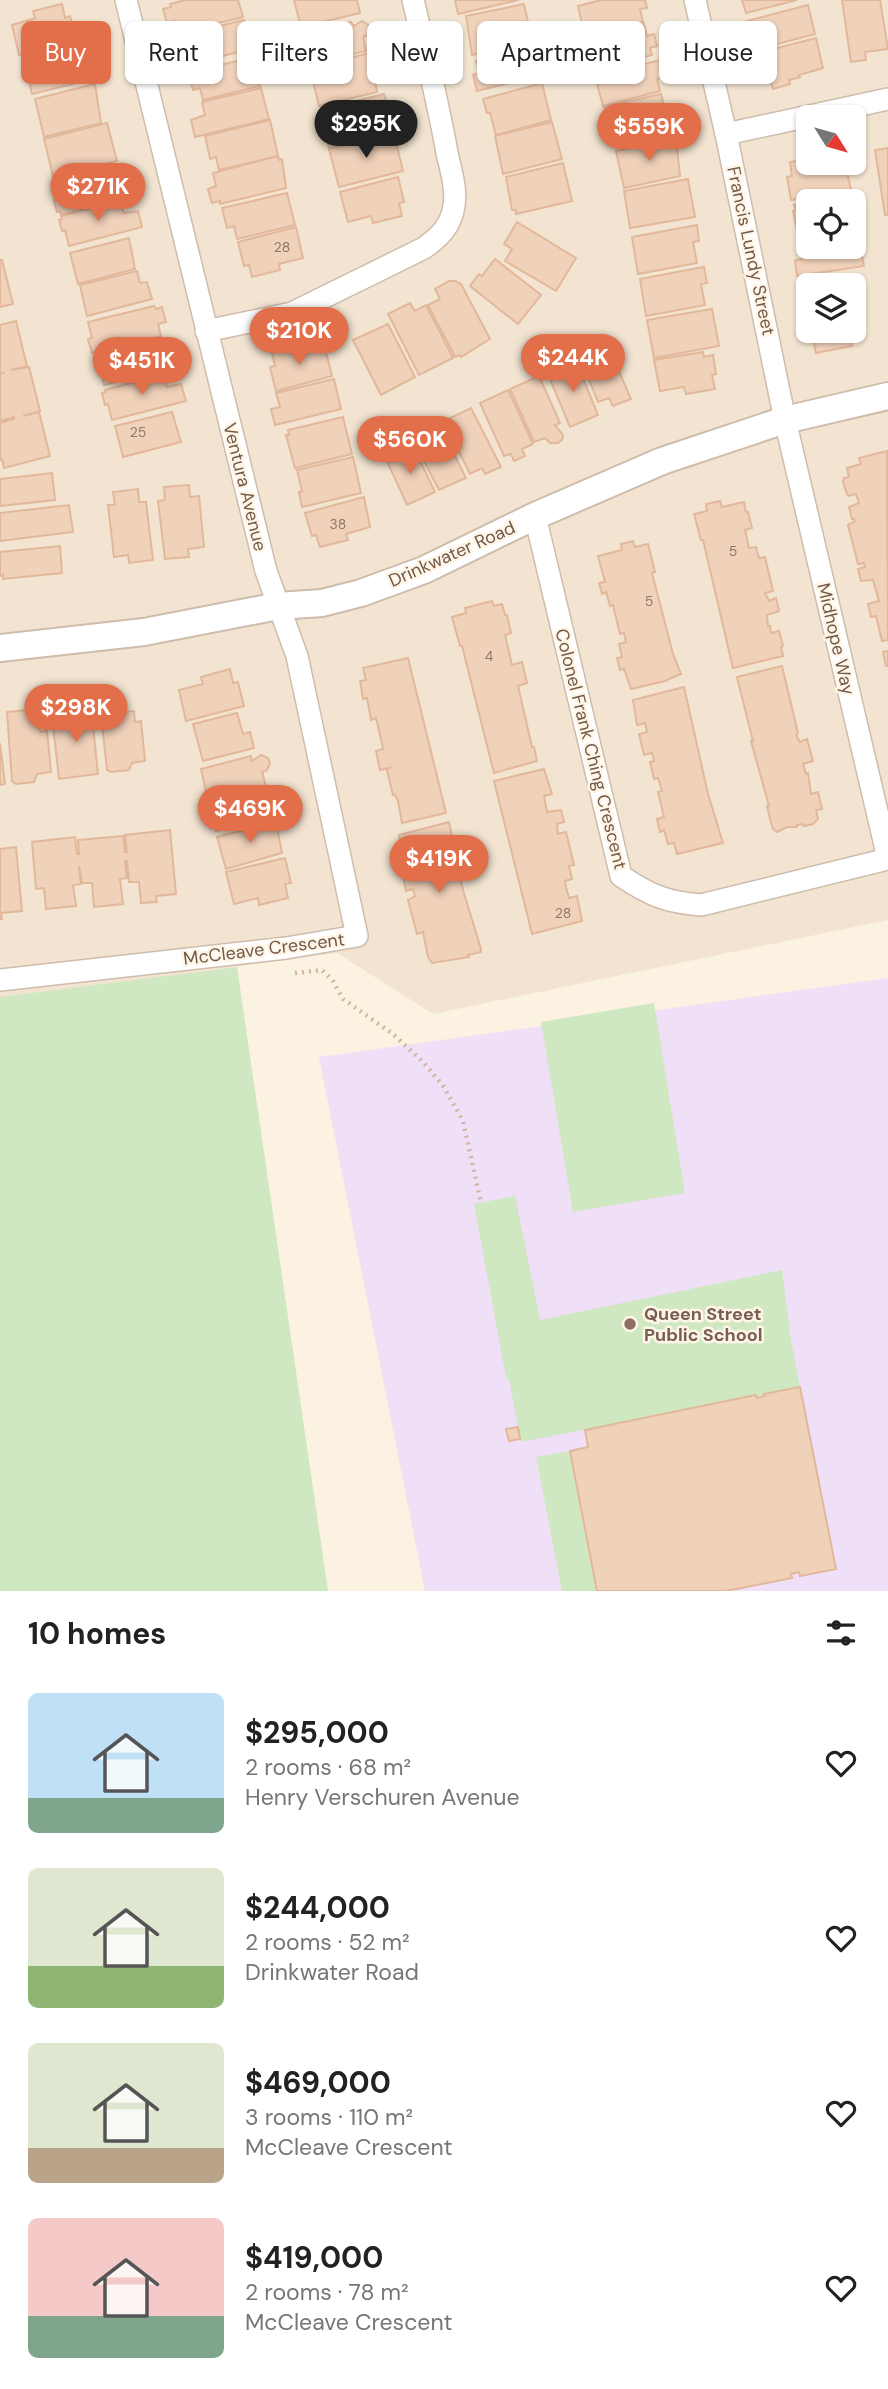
<!DOCTYPE html>
<meta charset="utf-8">
<style>
:root{--surface:#fff;--page:#f6f6f6;--text:#222;--muted:#767676;--accent:#e36f4a}
body{margin:0;font-family:"DM Sans",sans-serif;background:var(--page);color:var(--text);height:100vh;display:flex;flex-direction:column;font-size:26px;white-space:nowrap}
*{box-sizing:border-box;margin:0}
p{font-size:23px;color:var(--muted)}
.icon{flex:none;width:38px;height:38px;fill:none;stroke:currentColor;stroke-width:2;stroke-linecap:round;stroke-linejoin:round}
.map{position:relative;height:1591px;overflow:hidden}
.drawer{display:flex;flex-direction:column;background:var(--surface);flex:1}
.drawer>*{flex:none}
.banner{position:absolute;left:21px;top:21px;width:847px;height:63px;display:flex;gap:14px}
.needle{width:46px;rotate:127deg}
.buttons{position:absolute;left:796px;top:105px;display:grid;gap:14px}
.buttons a{display:grid;place-items:center;width:70px;height:70px;border-radius:10px;background:var(--surface);box-shadow:0 2px 5px #0004;font-size:35px}
.price{position:absolute;translate:-50% -60px;padding:0 16px;border-radius:24px;background:var(--accent);color:#fff;font-size:23px;line-height:46px;filter:drop-shadow(0 2px 4px #0008)}
.price::after{content:'';position:absolute;left:50%;top:42px;width:21px;height:16px;margin-left:-10px;background:inherit;clip-path:polygon(0 0,100% 0,50% 100%)}
.price.current{background:#222;color:#fff}
ul{padding:0;list-style:none}
li{display:flex;align-items:center;gap:21px;height:175px;padding:0 28px}
li span{display:grid;place-items:center;flex:none;width:196px;height:140px;border-radius:10px;color:#555}
li>.icon{margin-inline-start:auto}
span .icon{width:84px;height:84px;fill:#fffc;stroke-width:1}
li b{font-size:30px}
h2{display:flex;justify-content:space-between;align-items:center;height:84px;padding:0 28px;font-size:30px}
.chip{padding:0 24px;border-radius:10px;background:var(--surface);box-shadow:0 2px 5px #0004;font-size:24px;line-height:63px}
.chip.current{background:var(--accent);color:#fff}
.map>svg:first-child{display:block}
</style>
<div class="map">
<svg width="888" height="1591" viewBox="0 0 888 1591">
<rect width="100%" height="100%" fill="#fbf2e2"/>
<path fill="#f3e4d1" fill-rule="evenodd" d="M0 0H888V920L433 1014 337 953 0 999ZM808 117H854V163H808ZM808 201H854V247H808ZM808 285H854V331H808Z"/>
<polygon fill="#efdff7" points="888,978 888,1591 425,1591 319,1057"/>
<g fill="#d0e8c1">
<polygon points="237,967 328,1591 0,1591 0,997"/>
<polygon points="654,1003 685,1193 573,1212 541,1022"/>
<polygon points="515,1196 540,1320 782,1270 791,1340 800,1387 765,1394 765,1396 757,1398 756,1396 521,1442 509,1379 506,1378 474,1204"/>
<polygon points="570,1451 597,1591 562,1591 536,1457"/>
</g>
<g fill="#f0d1ba" stroke="#e2b89b" stroke-width="2">
<polygon points="185,0 238,0 243,17 178,33 175,21 167,23 163,9 171,7 170,4"/>
<polygon points="294,0 357,0 360,13 301,27"/>
<polygon points="455,0 519,0 458,14"/>
<polygon points="601,0 645,0 647,8 640,9 643,22 585,36 578,6"/>
<polygon points="742,0 797,0 746,13"/>
<polygon points="842,0 880,0 888,49 865,52 866,60 851,62"/>
<polygon points="62,4 65,18 70,16 76,40 19,55 12,25 35,18 33,11"/>
<polygon points="524,4 532,41 472,55 466,16"/>
<polygon points="808,5 815,34 758,49 755,37 748,39 743,22"/>
<polygon points="244,20 251,49 194,63 186,34"/>
<polygon points="362,21 371,27 369,35 363,37 366,51 309,64 301,34 351,22 354,26"/>
<polygon points="644,24 647,36 654,34 657,46 650,48 652,55 615,64 613,56 599,59 594,36"/>
<polygon points="816,38 823,68 799,75 800,77 789,80 790,84 773,89 769,76 764,77 758,53"/>
<polygon points="80,42 93,79 32,94 23,55"/>
<polygon points="534,46 541,75 477,91 473,75 480,73 476,61"/>
<polygon points="370,53 377,92 319,106 310,68"/>
<polygon points="253,57 260,86 203,100 200,88 193,90 188,73"/>
<polygon points="669,58 673,75 657,79 660,91 603,106 595,76"/>
<polygon points="542,83 551,120 496,135 490,113 487,113 483,99"/>
<polygon points="95,84 101,123 44,137 35,99"/>
<polygon points="261,88 269,119 195,137 191,120 205,115 202,102"/>
<polygon points="384,94 389,110 382,112 387,134 329,148 320,110"/>
<polygon points="661,94 666,115 669,114 673,129 613,144 604,107"/>
<polygon points="270,120 278,156 219,170 216,157 210,159 205,136"/>
<polygon points="552,122 562,159 503,174 495,136"/>
<polygon points="107,123 117,161 53,176 44,139"/>
<polygon points="394,134 403,171 339,187 329,149"/>
<polygon points="676,138 680,176 624,188 616,151"/>
<polygon points="888,148 888,215 885,215 875,150"/>
<polygon points="278,156 279,160 282,159 286,188 220,204 220,201 212,203 208,189 216,186 213,173"/>
<polygon points="808,159 808,163 845,163 851,190 791,200 787,177 792,176 790,162"/>
<polygon points="563,163 572,201 516,214 516,210 512,210 506,177"/>
<polygon points="119,167 120,170 127,169 131,183 124,186 127,198 61,215 60,211 57,212 54,200 57,199 54,184"/>
<polygon points="398,177 404,202 399,203 402,216 373,223 371,216 348,222 340,192"/>
<polygon points="688,179 695,217 630,228 624,191"/>
<polygon points="287,193 295,225 237,239 234,226 227,228 222,208"/>
<polygon points="851,195 852,201 813,201"/>
<polygon points="119,201 124,213 138,211 142,227 69,246 65,230 62,231 59,220 62,219 61,216"/>
<polygon points="808,202 808,242 800,244 793,211 796,210 794,205"/>
<polygon points="517,222 576,258 556,291 505,261 512,249 504,244"/>
<polygon points="697,225 699,241 693,242 697,263 638,274 632,237"/>
<polygon points="296,227 303,258 279,264 280,270 252,277 249,265 244,266 238,242"/>
<polygon points="858,235 864,266 797,276 795,260 802,259 800,246 808,243 808,247 854,247 854,236"/>
<polygon points="129,238 135,269 78,284 70,253"/>
<polygon points="495,259 541,295 518,324 470,286 479,274 482,276"/>
<polygon points="0,260 2,260 13,304 0,307"/>
<polygon points="704,267 707,283 701,284 705,305 646,316 640,279"/>
<polygon points="137,271 140,283 147,282 152,299 87,316 80,285"/>
<polygon points="449,281 455,281 461,284 490,339 461,357 460,355 455,357 428,305 440,299 435,289"/>
<polygon points="410,303 415,311 426,305 453,358 419,375 388,314"/>
<polygon points="154,306 156,309 162,307 166,322 158,324 161,336 92,353 88,339 92,338 88,322"/>
<polygon points="712,309 719,346 654,358 647,320"/>
<polygon points="16,321 27,366 11,370 29,367 40,411 23,416 39,412 50,456 4,468 2,459 0,460 0,423 14,419 14,417 0,421 0,374 3,373 0,372 0,325"/>
<polygon points="388,324 415,377 381,395 353,340"/>
<polygon points="811,331 848,331 852,346 816,353"/>
<polygon points="153,340 158,352 172,349 177,366 104,385 100,369 97,370 94,359 97,358 96,355"/>
<polygon points="607,343 631,399 613,406 609,398 598,402 579,355"/>
<polygon points="300,346 302,354 325,348 332,376 276,391 270,367 275,366 272,353"/>
<polygon points="703,352 704,357 713,355 716,374 712,375 715,389 686,394 684,387 660,391 654,360"/>
<polygon points="576,361 598,415 570,427 547,372"/>
<polygon points="162,375 167,387 181,384 186,401 112,420 108,404 105,405 102,393 106,392 105,390"/>
<polygon points="539,376 560,423 555,425 563,435 562,440 558,443 550,443 545,438 534,442 510,389"/>
<polygon points="334,379 341,409 275,425 271,409 280,407 276,393"/>
<polygon points="508,390 533,444 522,449 525,456 514,461 511,454 504,456 480,403"/>
<polygon points="471,408 501,467 485,474 482,468 470,474 444,421"/>
<polygon points="172,412 181,442 123,457 115,426"/>
<polygon points="343,417 352,454 295,468 286,435 289,435 288,430"/>
<polygon points="439,424 466,478 439,490 412,438"/>
<polygon points="413,446 435,492 407,505 386,459"/>
<polygon points="887,451 888,640 882,641 876,616 871,617 868,604 879,601 873,580 861,581 858,569 865,567 864,563 858,564 848,525 855,521 854,519 852,519 849,507 859,503 856,494 849,496 847,494 843,482 844,478 849,477 847,468 861,464 859,458"/>
<polygon points="353,457 361,493 302,507 299,492 302,491 297,470"/>
<polygon points="52,473 55,500 0,506 0,479"/>
<polygon points="189,485 190,497 199,496 204,547 188,549 189,557 165,559 158,501 165,500 164,487"/>
<polygon points="138,489 139,502 146,502 153,560 129,563 128,555 114,557 108,505 115,505 113,492"/>
<polygon points="364,497 370,527 346,534 348,540 320,547 316,535 312,536 305,513"/>
<polygon points="720,501 722,507 744,502 746,512 748,512 752,528 745,530 749,548 756,547 759,558 765,557 773,591 765,593 769,601 776,598 779,611 767,615 768,626 770,626 771,633 779,631 783,646 781,647 783,656 733,668 703,540 701,540 694,514 707,511 706,504"/>
<polygon points="69,505 73,532 0,541 0,513"/>
<polygon points="633,541 635,547 648,544 655,572 652,573 673,654 681,674 665,681 631,689 624,669 620,670 617,658 622,657 619,644 626,642 624,633 620,634 613,605 610,606 606,592 602,594 599,583 605,582 598,556 622,550 621,544"/>
<polygon points="60,546 62,573 3,579 3,575 0,576 0,552"/>
<polygon points="492,601 494,606 502,604 505,615 507,615 511,633 505,635 512,665 522,662 527,683 518,686 532,747 534,747 537,761 494,773 462,646 460,646 452,617 466,613 465,608"/>
<polygon points="888,651 888,666 886,666 883,652"/>
<polygon points="408,658 446,813 402,823 398,801 395,795 393,795 387,770 389,768 380,770 376,751 383,749 381,739 376,718 371,720 367,698 363,699 360,681 366,680 363,668"/>
<polygon points="782,666 798,733 796,735 800,742 807,739 813,761 803,764 806,774 808,773 811,794 818,792 822,809 816,810 818,819 813,824 804,826 803,824 797,825 797,827 787,827 777,832 773,829 771,823 767,806 769,806 751,741 753,741 737,677"/>
<polygon points="230,669 233,683 238,682 244,706 186,721 179,690 203,684 201,677"/>
<polygon points="684,687 708,794 723,843 677,854 674,843 668,844 664,830 660,832 657,819 664,817 658,792 662,791 658,778 654,779 650,762 654,761 652,753 644,755 639,734 647,732 645,723 637,725 633,700"/>
<polygon points="123,699 125,712 134,711 135,722 141,721 145,761 132,763 129,770 111,772 107,770 101,715 103,715 102,702"/>
<polygon points="87,704 88,706 91,706 98,774 59,779 53,725 64,724 68,720 68,706"/>
<polygon points="29,710 30,723 39,722 40,732 47,731 51,772 37,774 34,782 16,784 12,781 7,712"/>
<polygon points="237,713 243,734 250,732 254,748 203,761 193,724"/>
<polygon points="0,743 5,784 0,785"/>
<polygon points="261,755 268,758 270,763 267,770 262,772 266,786 208,800 201,769 251,756 252,761"/>
<polygon points="544,769 552,794 544,796 547,812 561,810 564,822 557,824 558,834 566,832 574,865 569,866 572,879 565,881 566,887 569,898 577,896 582,921 532,934 494,781"/>
<polygon points="266,787 269,800 277,798 281,814 216,831 209,802"/>
<polygon points="276,822 282,853 226,869 217,837"/>
<polygon points="449,822 463,890 481,949 481,952 468,955 469,957 432,963 428,957 423,932 417,934 408,900 415,896 413,889 406,891 403,877 415,874 411,858 404,860 399,835"/>
<polygon points="170,830 176,894 156,896 157,902 141,903 139,882 129,882 127,861 125,861 127,878 120,879 123,904 94,907 92,883 82,883 79,866 81,884 73,885 76,906 46,909 44,888 36,889 32,842 75,837 77,854 79,854 78,840 123,836 125,852 127,852 125,835"/>
<polygon points="16,847 22,911 1,913 2,919 0,919 0,849"/>
<polygon points="285,858 291,883 285,884 288,898 259,905 258,898 234,904 226,872"/>
<polygon points="800,1387 836,1569 800,1576 799,1572 791,1574 792,1578 726,1591 597,1591 570,1451 588,1447 585,1430 756,1395 757,1398 765,1396 764,1394"/>
<polygon points="518,1427 520,1439 509,1441 506,1429"/>
</g>
<g fill="none" stroke-linecap="round" stroke-linejoin="round">
<defs>
<g id="minor">
<polyline points="695,0 726,134 785,420 888,858"/>
<polyline points="726,134 888,99"/>
<path d="M206 331 292 313 424 248C438 238 449 228 453 211 458 192 451 171 447 153 438 101 425 51 413 0"/>
<path d="M535 516 621 876C651 896 666 902 701 905L888 859"/>
<polyline points="0,980 286,948 357,936 297,656 266,571 126,0"/>
</g>
<polyline id="tertiary" points="0,648 144,632 278,606 322,603 361,593 424,570 535,516 662,461 785,420 888,396"/>
</defs>
<use href="#minor" stroke="#cebcac" stroke-width="24"/>
<use href="#tertiary" stroke="#cebcac" stroke-width="30"/>
<polyline stroke="#d4b49e" stroke-width="4.5" stroke-dasharray="2 5" stroke-linecap="butt" points="295,973 322,970 333,981 343,999 393,1034 424,1063 444,1087 463,1121 481,1203"/>
<use href="#minor" stroke="#fff" stroke-width="21"/>
<use href="#tertiary" stroke="#fff" stroke-width="26"/>
</g>
<circle fill="#8d6e63" stroke="#fff6e8" stroke-width="2.5" cx="630" cy="1324" r="7"/>
<g text-anchor="middle" dominant-baseline="central" stroke-width="5" stroke-linejoin="round" paint-order="stroke">
<g font-size="14" fill="#927765">
<text x="282" y="247">28</text>
<text x="138" y="432">25</text>
<text x="338" y="524">38</text>
<text x="733" y="551">5</text>
<text x="649" y="601">5</text>
<text x="489" y="656">4</text>
<text x="563" y="913">28</text>
</g>
<g font-size="18" fill="#725949" stroke="#fff6e8">
<text transform="translate(751 251) rotate(78)">Francis Lundy Street</text>
<text transform="translate(245 487) rotate(76)">Ventura Avenue</text>
<text transform="translate(452 554) rotate(-24)">Drinkwater Road</text>
<text transform="translate(836 639) rotate(77)">Midhope Way</text>
<text transform="translate(591 749) rotate(76)">Colonel Frank Ching Crescent</text>
<text transform="translate(264 949) rotate(-7)">McCleave Crescent</text>
</g>
<g font-size="18" font-weight="bold" fill="#785e54" stroke="#fff6e8" text-anchor="start">
<text x="644" y="1314">Queen Street<tspan x="644" dy="21">Public School</tspan></text>
</g>
</g>
</svg>
<div class="buttons">
<a><svg class="needle" viewBox="-14 -14 28 28"><path d="M0-13l5 13h-10z" fill="#e53935"/><path d="M0 13l5-13h-10z" fill="#767676"/></svg></a>
<a><svg class="icon" aria-label="locate" viewBox="0 0 24 24"><circle cx="12" cy="12" r="6"/><path d="M12 2v4M12 18v4M2 12h4M18 12h4"/></svg></a>
<a><svg class="icon" aria-label="layers" viewBox="0 0 24 24"><path d="M12 4l9 5-9 5-9-5zM3 14l9 5 9-5"/></svg></a>
</div>
<b class="price current" style="left:366px;top:160px">$295K</b>
<b class="price" style="left:649px;top:163px">$559K</b>
<b class="price" style="left:98px;top:223px">$271K</b>
<b class="price" style="left:299px;top:367px">$210K</b>
<b class="price" style="left:573px;top:394px">$244K</b>
<b class="price" style="left:142px;top:397px">$451K</b>
<b class="price" style="left:410px;top:476px">$560K</b>
<b class="price" style="left:76px;top:744px">$298K</b>
<b class="price" style="left:250px;top:845px">$469K</b>
<b class="price" style="left:439px;top:895px">$419K</b>
<div class="banner">
<a class="chip current">Buy</a>
<a class="chip">Rent</a>
<a class="chip">Filters</a>
<a class="chip">New</a>
<a class="chip">Apartment</a>
<a class="chip">House</a>
</div>
</div>
<section class="drawer">
<h2>10 homes<svg class="icon" aria-label="filters" viewBox="0 0 24 24"><path d="M4 7h16M4 17h16"/><circle cx="9" cy="7" r="2"/><circle cx="15" cy="17" r="2"/></svg></h2>
<ul>
<li><span style="background:linear-gradient(#bfe0f5 75%,#7fa58c 0)"><svg class="icon" aria-label="home" viewBox="0 0 24 24"><path d="M3 11l9-7 9 7M6 9v11h12V9"/></svg></span><div><b>$295,000</b><p>2 rooms · 68 m²</p><p>Henry Verschuren Avenue</p></div><svg class="icon" aria-label="heart" viewBox="0 0 24 24"><path d="M12 20l-8-8c-3-5 5-10 8-4 3-6 11-1 8 4z"/></svg></li>
<li><span style="background:linear-gradient(#dfe7d0 70%,#8fb573 0)"><svg class="icon" aria-label="home" viewBox="0 0 24 24"><path d="M3 11l9-7 9 7M6 9v11h12V9"/></svg></span><div><b>$244,000</b><p>2 rooms · 52 m²</p><p>Drinkwater Road</p></div><svg class="icon" aria-label="heart" viewBox="0 0 24 24"><path d="M12 20l-8-8c-3-5 5-10 8-4 3-6 11-1 8 4z"/></svg></li>
<li><span style="background:linear-gradient(#dfe7d0 75%,#b9a48a 0)"><svg class="icon" aria-label="home" viewBox="0 0 24 24"><path d="M3 11l9-7 9 7M6 9v11h12V9"/></svg></span><div><b>$469,000</b><p>3 rooms · 110 m²</p><p>McCleave Crescent</p></div><svg class="icon" aria-label="heart" viewBox="0 0 24 24"><path d="M12 20l-8-8c-3-5 5-10 8-4 3-6 11-1 8 4z"/></svg></li>
<li><span style="background:linear-gradient(#f6c9c9 70%,#7fa58c 0)"><svg class="icon" aria-label="home" viewBox="0 0 24 24"><path d="M3 11l9-7 9 7M6 9v11h12V9"/></svg></span><div><b>$419,000</b><p>2 rooms · 78 m²</p><p>McCleave Crescent</p></div><svg class="icon" aria-label="heart" viewBox="0 0 24 24"><path d="M12 20l-8-8c-3-5 5-10 8-4 3-6 11-1 8 4z"/></svg></li>
</ul>
</section>
